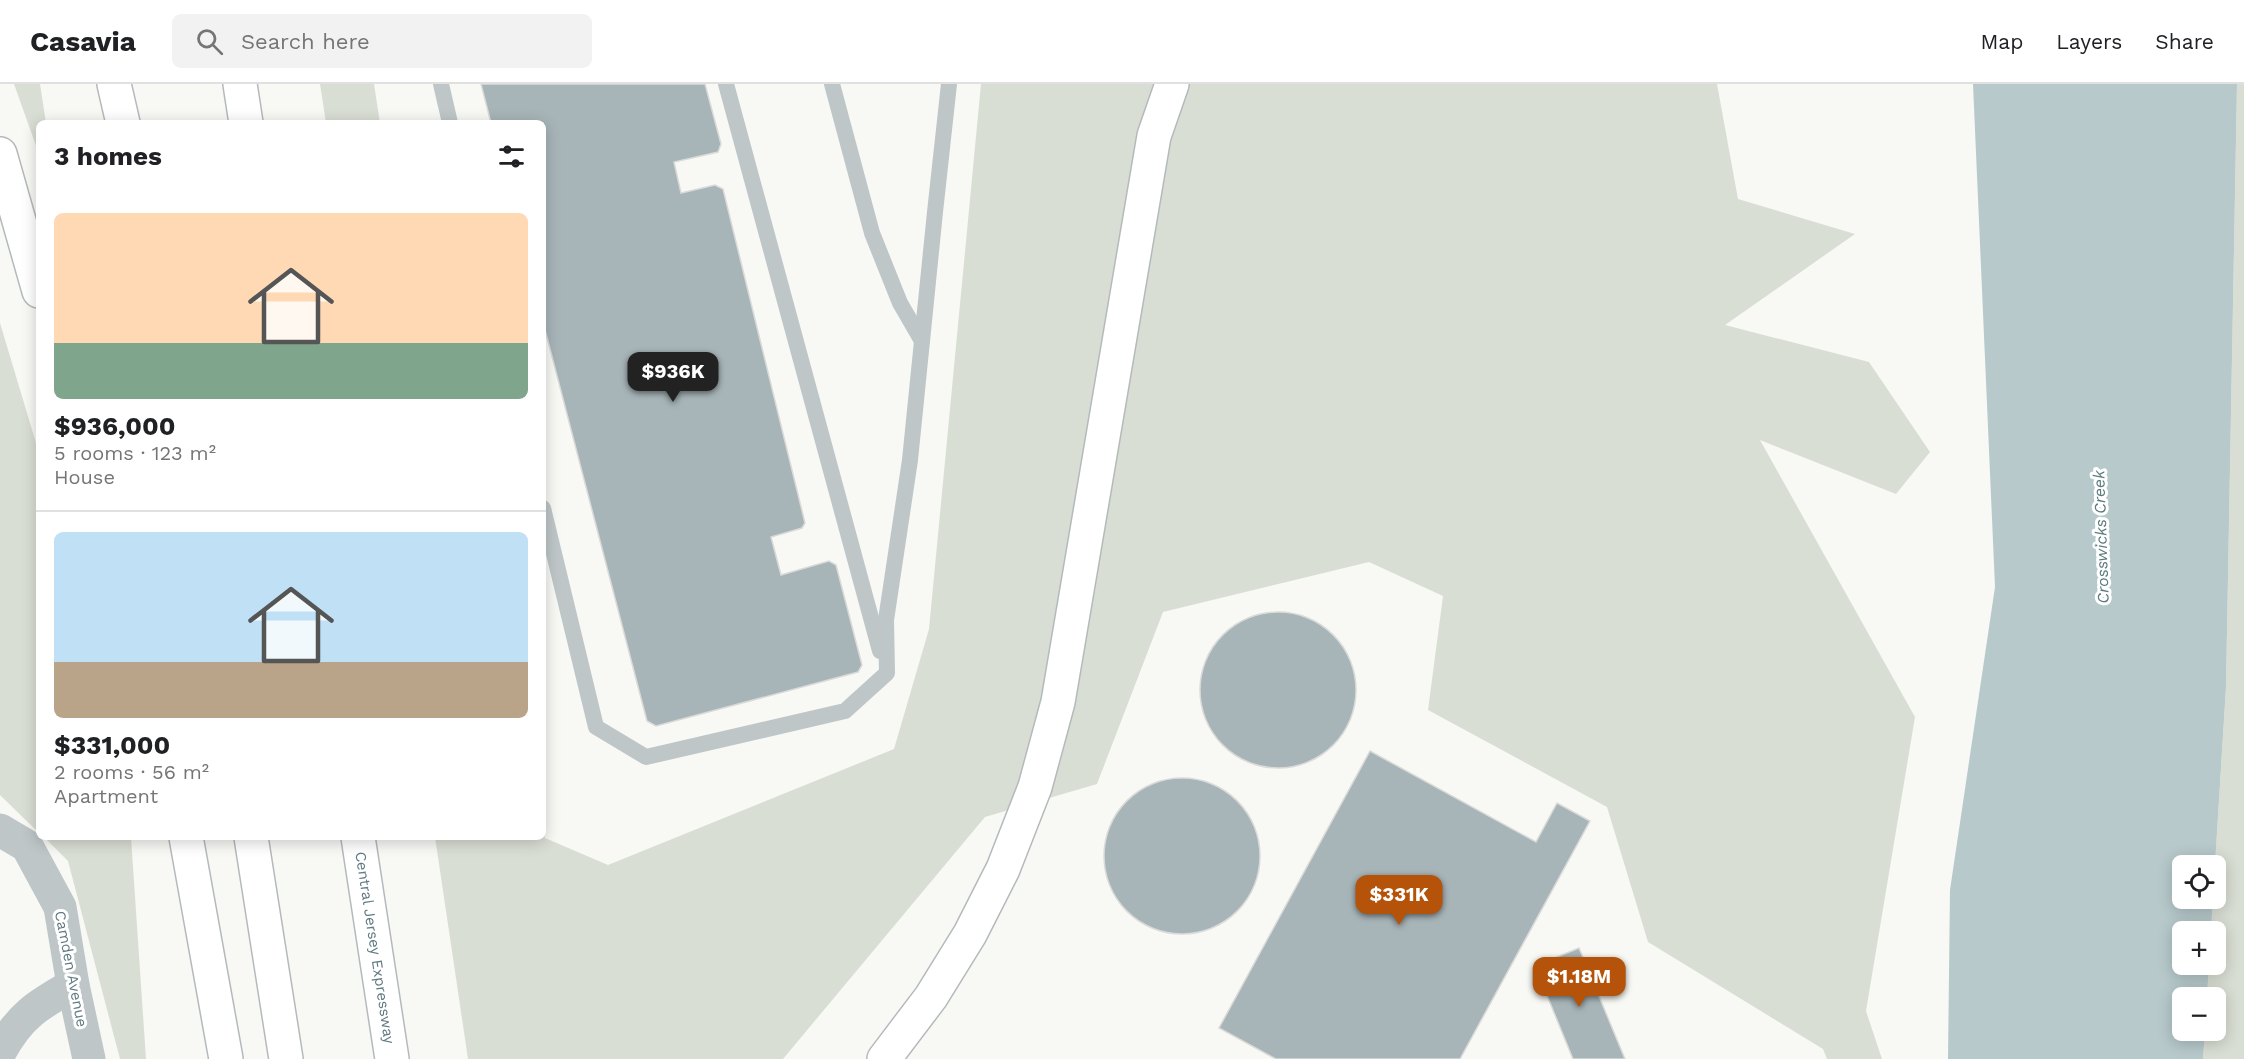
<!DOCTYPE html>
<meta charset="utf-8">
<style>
:root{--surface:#fff;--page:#f2f2f2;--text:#202124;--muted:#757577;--line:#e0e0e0;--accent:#b45309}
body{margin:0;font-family:"Work Sans",sans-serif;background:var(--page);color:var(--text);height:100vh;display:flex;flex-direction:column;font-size:22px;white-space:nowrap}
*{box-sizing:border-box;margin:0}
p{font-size:20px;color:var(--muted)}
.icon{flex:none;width:33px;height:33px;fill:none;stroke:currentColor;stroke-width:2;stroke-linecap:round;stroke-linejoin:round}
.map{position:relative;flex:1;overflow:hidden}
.drawer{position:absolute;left:36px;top:36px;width:510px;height:720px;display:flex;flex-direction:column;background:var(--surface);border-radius:9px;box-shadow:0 3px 15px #0003}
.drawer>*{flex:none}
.controls{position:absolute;left:2172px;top:771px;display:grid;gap:12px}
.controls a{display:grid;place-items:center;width:54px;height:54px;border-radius:9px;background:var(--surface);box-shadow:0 3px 15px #0003;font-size:30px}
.price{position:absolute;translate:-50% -51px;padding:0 14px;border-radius:12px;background:var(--accent);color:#fff;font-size:20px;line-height:39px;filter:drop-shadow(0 2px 3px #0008)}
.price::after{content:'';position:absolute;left:50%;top:36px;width:18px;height:14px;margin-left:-9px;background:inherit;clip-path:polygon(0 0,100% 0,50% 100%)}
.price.on{background:#222;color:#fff}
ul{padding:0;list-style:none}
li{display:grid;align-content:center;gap:12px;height:318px;padding:0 18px}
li+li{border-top:2px solid var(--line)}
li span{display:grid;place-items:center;height:186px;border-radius:9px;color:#555}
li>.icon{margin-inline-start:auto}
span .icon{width:108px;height:108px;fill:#fffc;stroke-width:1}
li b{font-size:26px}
h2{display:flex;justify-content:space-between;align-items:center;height:72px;padding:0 18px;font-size:26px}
header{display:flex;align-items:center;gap:36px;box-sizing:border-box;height:84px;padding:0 30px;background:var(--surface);border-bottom:2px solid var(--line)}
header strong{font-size:28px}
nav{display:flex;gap:33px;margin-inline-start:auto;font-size:21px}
.search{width:420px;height:54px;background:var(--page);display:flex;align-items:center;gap:15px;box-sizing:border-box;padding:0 21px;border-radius:9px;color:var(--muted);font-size:22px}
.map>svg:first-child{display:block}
</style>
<header>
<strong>Casavia</strong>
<div class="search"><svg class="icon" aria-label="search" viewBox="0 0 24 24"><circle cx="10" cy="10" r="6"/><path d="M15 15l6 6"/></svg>Search here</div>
<nav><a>Map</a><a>Layers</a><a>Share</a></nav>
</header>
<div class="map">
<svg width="2244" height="975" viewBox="0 0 2244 975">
<rect width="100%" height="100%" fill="#f8f8f5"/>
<g fill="#d9ded4">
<polygon points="14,0 40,0 46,39 39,39 39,70"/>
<polygon points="320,0 374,0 380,39 326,39"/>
<polygon points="981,0 1717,0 1738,115 1855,150 1725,241 1869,278 1930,368 1896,410 1760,356 1915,633 1866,927 1882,975 1827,975 1823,965 1648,858 1607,723 1428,626 1443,512 1369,478 1163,528 1097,700 985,733 783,975 468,975 435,753 543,753 543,749 545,754 608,781 894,665 929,545"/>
<polygon points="2237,0 2244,0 2244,975 2203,975 2205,947 2216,946 2216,914 2207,913 2209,881 2216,880 2216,848 2211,847 2213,815 2216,814 2215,781 2226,603"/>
<polygon points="0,239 39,369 39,749 0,711"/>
<polygon points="44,753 131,753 146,975 120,975 68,777"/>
</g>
<polygon fill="#b7c9cb" points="1973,0 2237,0 2226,603 2215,781 2182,782 2182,814 2213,815 2211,847 2182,848 2182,880 2209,881 2207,913 2182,914 2182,946 2205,947 2203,975 1948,975 1950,806 1995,503"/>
<g fill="#a7b4b8" stroke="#dadad8" stroke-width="1.5">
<polygon points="481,0 705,0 721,60 718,68 674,78 681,109 715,101 723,105 805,439 802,444 771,453 781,491 829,477 836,481 862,581 858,588 656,642 647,637 543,238 543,39 491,39"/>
<circle cx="1278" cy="606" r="78"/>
<polygon points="1370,667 1536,758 1557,719 1590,737 1460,975 1276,975 1219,944"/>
<circle cx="1182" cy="772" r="78"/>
<polygon points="1579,864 1625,975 1573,975 1535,882"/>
</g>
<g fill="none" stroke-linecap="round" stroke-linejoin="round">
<defs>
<g id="motorway">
<polyline points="114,0 123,39"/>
<polyline points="240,0 246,39"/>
<polyline points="0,70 39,207"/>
<polyline points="186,753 226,975"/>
<polyline points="251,753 286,975"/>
<path id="s1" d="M358 753 392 975"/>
<polyline points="884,975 931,913 970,850 1003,785 1035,703 1058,618 1154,52 1172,0"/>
</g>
</defs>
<use href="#motorway" stroke="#b4babc" stroke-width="36"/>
<g stroke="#bec6c8" stroke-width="16">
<polyline points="441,0 450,39"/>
<polyline points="726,0 880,567"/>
<polyline points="832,0 872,149 900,219 922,257"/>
<polyline points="543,424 596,643 646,673 845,627 887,589 886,536 910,376 935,128 949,0"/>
</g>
<path stroke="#bec6c8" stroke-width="33" d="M0 968C20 931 38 921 73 901"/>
<polyline stroke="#bec6c8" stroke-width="33" points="0,746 27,762 60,823 73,901 89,975"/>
<use href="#motorway" stroke="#fff" stroke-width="33"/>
</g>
<g text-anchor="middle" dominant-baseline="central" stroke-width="6" stroke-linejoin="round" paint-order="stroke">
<g font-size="15" fill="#617a82" stroke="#fff">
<text stroke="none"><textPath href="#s1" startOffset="112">Central Jersey Expressway</textPath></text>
<text transform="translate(71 885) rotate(79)">Camden Avenue</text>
</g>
<g font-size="16" font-style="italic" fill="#5c7a7d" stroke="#fff">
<text transform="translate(2101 453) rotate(-92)">Crosswicks Creek</text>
</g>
</g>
</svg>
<div class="controls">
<a><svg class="icon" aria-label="locate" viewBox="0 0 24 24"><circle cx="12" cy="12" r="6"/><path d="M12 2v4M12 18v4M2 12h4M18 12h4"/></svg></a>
<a>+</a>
<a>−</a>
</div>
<b class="price on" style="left:673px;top:319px">$936K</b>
<b class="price" style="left:1399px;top:842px">$331K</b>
<b class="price" style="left:1579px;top:924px">$1.18M</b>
<section class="drawer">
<h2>3 homes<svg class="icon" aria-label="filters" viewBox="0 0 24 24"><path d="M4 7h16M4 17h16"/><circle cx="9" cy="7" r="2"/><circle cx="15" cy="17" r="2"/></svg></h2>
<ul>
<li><span style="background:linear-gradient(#ffd9b3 70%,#7fa58c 0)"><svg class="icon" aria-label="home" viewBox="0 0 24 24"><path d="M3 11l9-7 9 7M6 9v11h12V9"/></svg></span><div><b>$936,000</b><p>5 rooms · 123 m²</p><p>House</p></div></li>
<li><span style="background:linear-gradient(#bfe0f5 70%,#b9a48a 0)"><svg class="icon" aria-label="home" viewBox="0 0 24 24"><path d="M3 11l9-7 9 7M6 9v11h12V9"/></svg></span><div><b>$331,000</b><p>2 rooms · 56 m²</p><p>Apartment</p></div></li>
</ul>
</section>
</div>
